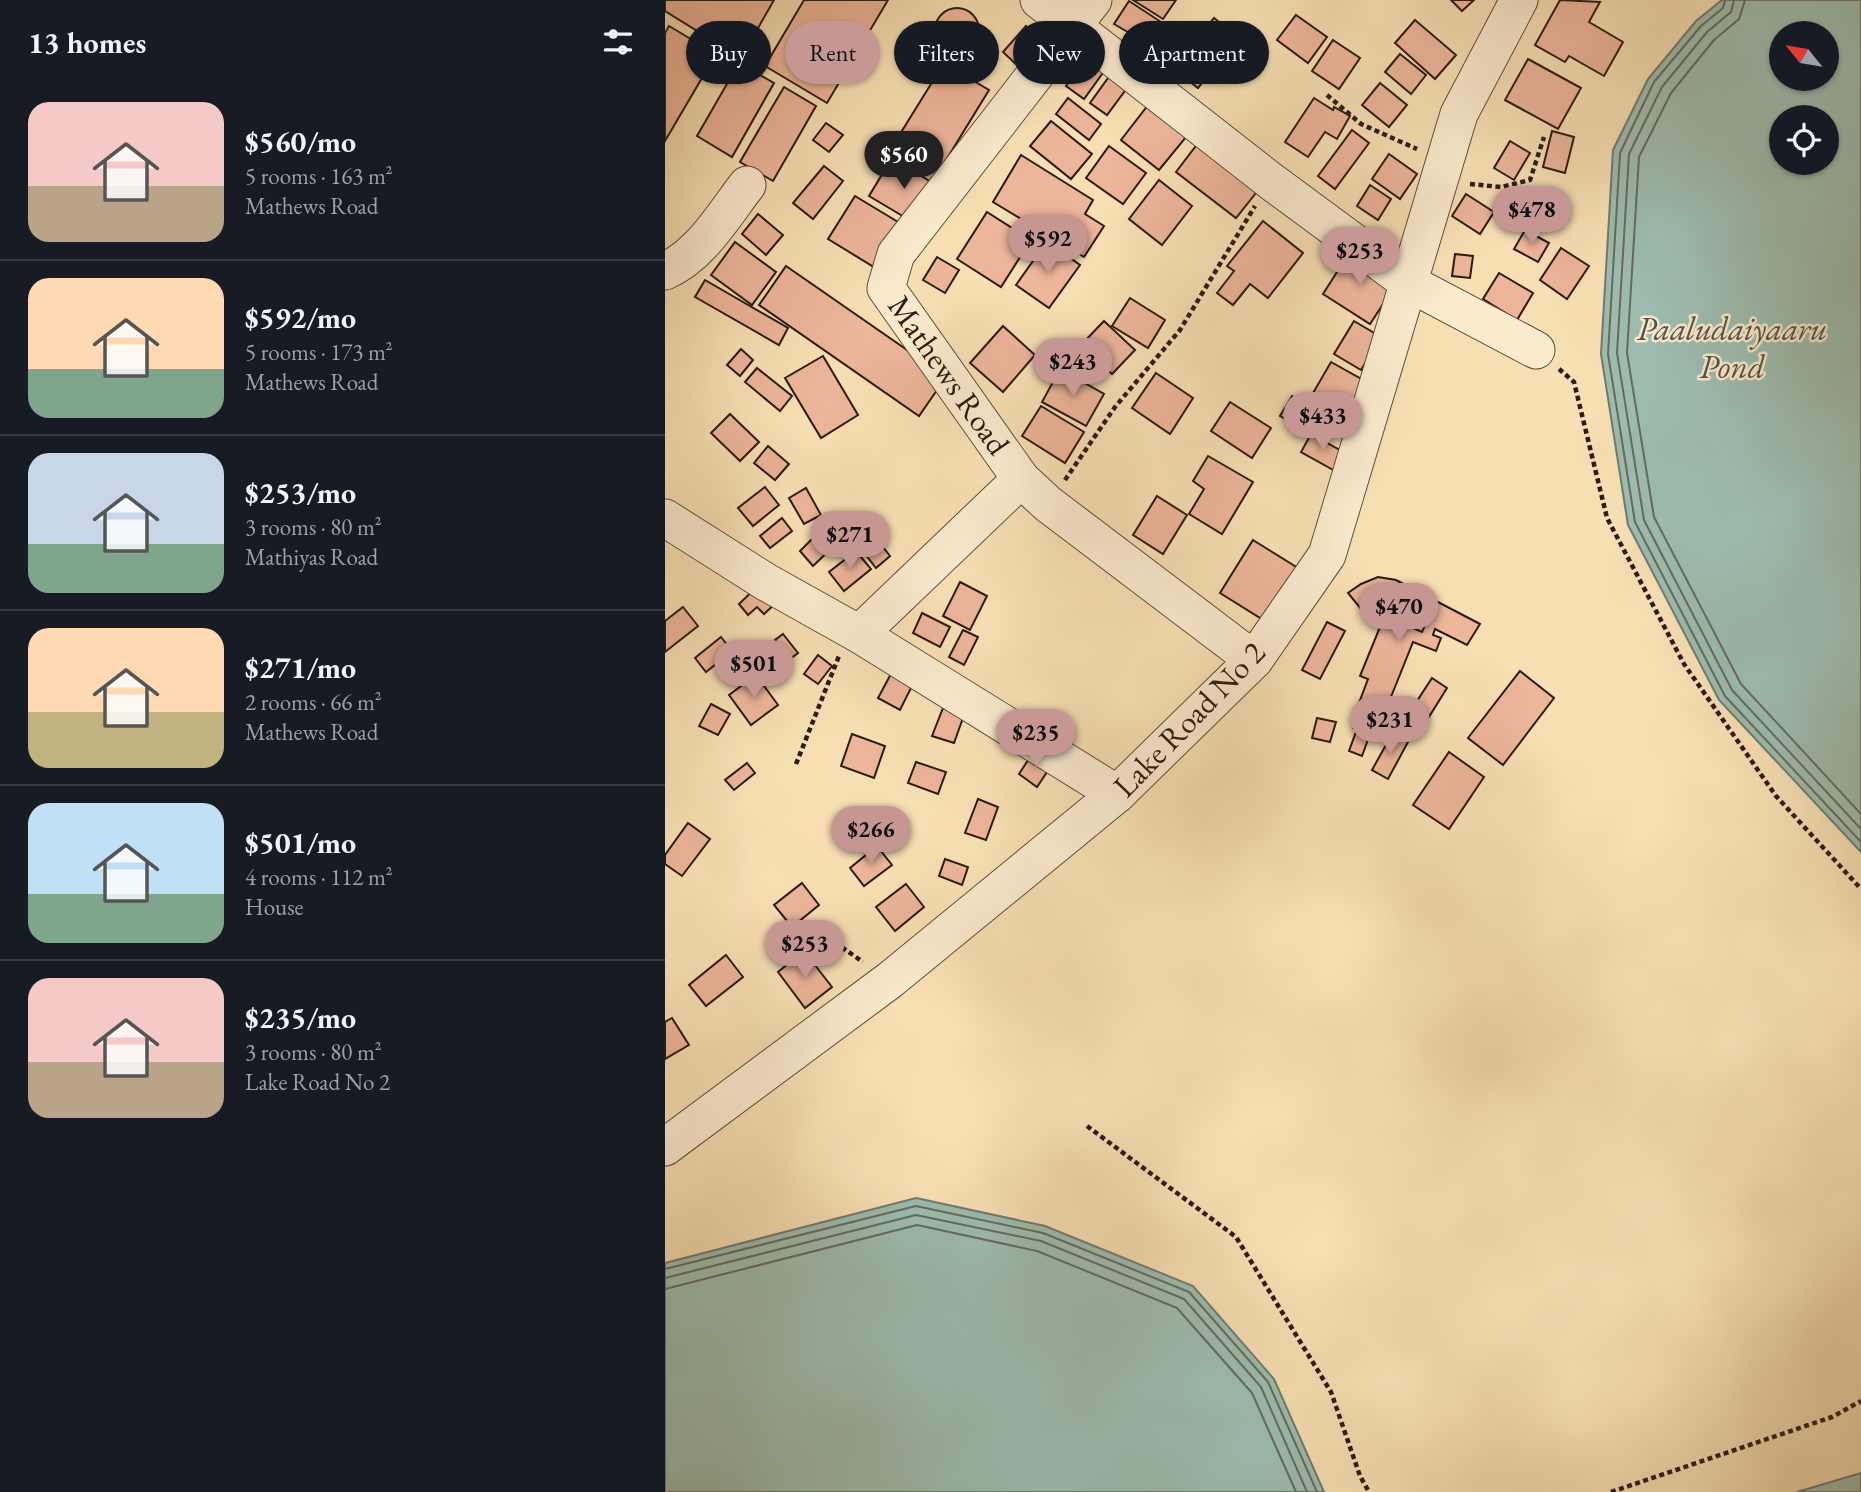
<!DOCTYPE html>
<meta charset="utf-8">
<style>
:root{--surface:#171b24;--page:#20242c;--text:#f1f3f6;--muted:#9ea1a6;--line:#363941;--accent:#c59692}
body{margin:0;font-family:"EB Garamond",serif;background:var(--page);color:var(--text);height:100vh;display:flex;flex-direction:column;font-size:26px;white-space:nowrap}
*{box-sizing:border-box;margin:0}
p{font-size:23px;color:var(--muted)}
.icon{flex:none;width:38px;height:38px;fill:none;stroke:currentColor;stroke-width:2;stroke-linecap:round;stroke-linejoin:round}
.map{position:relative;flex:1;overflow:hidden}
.sheet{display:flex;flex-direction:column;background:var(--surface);width:665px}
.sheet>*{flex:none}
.hud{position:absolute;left:21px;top:21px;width:665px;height:63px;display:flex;gap:14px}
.needle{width:46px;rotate:300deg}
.buttons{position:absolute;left:1104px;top:21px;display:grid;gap:14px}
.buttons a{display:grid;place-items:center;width:70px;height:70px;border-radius:50%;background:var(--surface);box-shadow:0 2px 5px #0004;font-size:35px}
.price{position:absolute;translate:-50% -60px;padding:0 16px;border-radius:24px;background:var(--accent);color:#111;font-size:23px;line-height:46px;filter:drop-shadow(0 2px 4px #0008)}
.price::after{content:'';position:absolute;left:50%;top:42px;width:21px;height:16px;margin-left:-10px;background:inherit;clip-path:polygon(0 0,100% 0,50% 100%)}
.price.active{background:#222;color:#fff}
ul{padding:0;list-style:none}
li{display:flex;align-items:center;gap:21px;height:175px;padding:0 28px}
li+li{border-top:2px solid var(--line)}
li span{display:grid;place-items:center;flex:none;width:196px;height:140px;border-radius:21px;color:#555}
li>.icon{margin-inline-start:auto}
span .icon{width:84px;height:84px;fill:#fffc;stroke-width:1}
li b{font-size:30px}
h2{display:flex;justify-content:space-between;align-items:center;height:84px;padding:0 28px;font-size:30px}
.pill{padding:0 24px;border-radius:32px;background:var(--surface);box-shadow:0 2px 5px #0004;font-size:24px;line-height:63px}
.pill.active{background:var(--accent);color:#111}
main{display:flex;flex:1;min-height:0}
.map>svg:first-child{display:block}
</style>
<main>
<section class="sheet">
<h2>13 homes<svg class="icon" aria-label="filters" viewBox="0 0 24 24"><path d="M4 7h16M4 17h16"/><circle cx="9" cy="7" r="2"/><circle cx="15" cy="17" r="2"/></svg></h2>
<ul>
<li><span style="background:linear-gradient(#f6c9c9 60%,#b9a48a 0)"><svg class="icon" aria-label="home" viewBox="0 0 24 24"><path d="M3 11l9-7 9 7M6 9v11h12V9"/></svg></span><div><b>$560/mo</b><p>5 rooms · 163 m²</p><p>Mathews Road</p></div></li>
<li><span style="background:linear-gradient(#ffd9b3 65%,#7fa58c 0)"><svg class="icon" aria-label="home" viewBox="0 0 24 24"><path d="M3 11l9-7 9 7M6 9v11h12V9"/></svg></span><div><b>$592/mo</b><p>5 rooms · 173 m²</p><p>Mathews Road</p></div></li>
<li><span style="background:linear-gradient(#c9d6e8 65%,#7fa58c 0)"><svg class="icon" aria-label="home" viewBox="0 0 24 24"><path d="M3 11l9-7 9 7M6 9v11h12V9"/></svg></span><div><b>$253/mo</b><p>3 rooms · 80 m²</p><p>Mathiyas Road</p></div></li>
<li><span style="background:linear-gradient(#ffd9b3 60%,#c2b280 0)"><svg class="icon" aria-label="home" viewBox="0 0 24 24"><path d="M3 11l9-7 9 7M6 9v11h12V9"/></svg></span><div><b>$271/mo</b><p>2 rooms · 66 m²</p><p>Mathews Road</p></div></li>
<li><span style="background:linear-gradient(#bfe0f5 65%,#7fa58c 0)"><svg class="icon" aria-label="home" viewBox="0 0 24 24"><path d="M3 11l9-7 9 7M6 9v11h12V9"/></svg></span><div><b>$501/mo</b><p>4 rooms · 112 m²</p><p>House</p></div></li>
<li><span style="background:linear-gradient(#f6c9c9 60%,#b9a48a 0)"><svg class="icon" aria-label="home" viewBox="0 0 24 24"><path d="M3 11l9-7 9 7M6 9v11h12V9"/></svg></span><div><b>$235/mo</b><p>3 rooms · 80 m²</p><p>Lake Road No 2</p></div></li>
</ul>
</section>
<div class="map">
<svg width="1196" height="1492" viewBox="0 0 1196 1492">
<rect width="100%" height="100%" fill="#f7dfb4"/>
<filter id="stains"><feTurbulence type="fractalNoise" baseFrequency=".00286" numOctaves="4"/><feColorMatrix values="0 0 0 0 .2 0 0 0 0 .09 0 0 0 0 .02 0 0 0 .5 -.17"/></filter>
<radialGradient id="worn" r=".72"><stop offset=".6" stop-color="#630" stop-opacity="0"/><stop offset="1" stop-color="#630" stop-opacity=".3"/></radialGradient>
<g fill="#9dbcaf" stroke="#6f7b70" stroke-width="2" fill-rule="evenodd">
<path d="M1057 0H1196V852L1054 700 963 525 936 354 948 150 983 79 1031 21ZM1116 33H1162V79H1116ZM1116 117H1162V163H1116Z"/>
<polygon points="251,1198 380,1226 528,1286 609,1379 659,1492 0,1492 0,1263"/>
<polygon points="1196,1473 1196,1492 1132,1492"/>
</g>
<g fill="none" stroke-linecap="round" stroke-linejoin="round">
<g stroke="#646b60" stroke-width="2">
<polyline points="1060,0 1058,8 1036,26 989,82 955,153 943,354 970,522 1060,696 1196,842"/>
<polyline points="1069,0 1066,12 1042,32 997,87 964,154 952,353 979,520 1067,690 1196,829"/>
<polyline points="1080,0 1074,19 1049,40 1006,93 974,157 962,353 989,517 1076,684 1196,814"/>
<polyline points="0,1269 251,1206 378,1233 524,1292 603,1382 652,1492"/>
<polyline points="0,1278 251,1215 376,1241 519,1299 596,1387 642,1492"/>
<polyline points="0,1289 252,1225 372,1251 512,1308 587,1393 631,1492"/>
</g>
</g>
<g fill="#edb59a" stroke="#2b1a11" stroke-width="2" fill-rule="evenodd">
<polygon points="0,0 109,0 76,58 0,11"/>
<polygon points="139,0 223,0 162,103 100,66"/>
<polygon points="468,0 511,0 498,19"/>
<polygon points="786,0 809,0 797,11"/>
<polygon points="895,0 935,2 924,22 958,42 939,76 904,56 900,62 870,45"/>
<polygon points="464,1 496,22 483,44 449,24"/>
<circle cx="292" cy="30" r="22"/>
<polygon points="631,15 662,37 643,63 612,40"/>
<polygon points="549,18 573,37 533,88 509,69"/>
<polygon points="750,20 791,55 770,79 730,43"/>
<polygon points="4,26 51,54 0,141 0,33"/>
<polygon points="361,26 377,41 354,67 338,52"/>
<polygon points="668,40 695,58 674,89 647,71"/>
<polygon points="427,50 445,63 419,99 401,86"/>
<polygon points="735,54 761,75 746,94 720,72"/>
<polygon points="863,59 916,88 893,129 840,100"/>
<polygon points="74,63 109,83 67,157 32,136"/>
<polygon points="279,63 324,90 267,183 222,155"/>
<polygon points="451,67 468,80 442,115 425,103"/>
<polygon points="715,83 742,105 724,127 697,105"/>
<polygon points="119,87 151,106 108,181 75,162"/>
<polygon points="403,98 436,124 424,140 391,114"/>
<polygon points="649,98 668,110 669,107 685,116 672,139 660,132 643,157 620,142"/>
<polygon points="487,100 526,131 494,170 456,140"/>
<polygon points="386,121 427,154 406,179 365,146"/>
<polygon points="161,123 178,135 164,152 148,140"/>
<polygon points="687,130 704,143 670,189 653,176"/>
<polygon points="887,131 909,137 900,173 878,167"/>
<polygon points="537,138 598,184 571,218 511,172"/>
<polygon points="845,141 865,153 849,180 829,168"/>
<polygon points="444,146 481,173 458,204 421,178"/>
<polygon points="724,154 752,174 735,199 707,179"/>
<polygon points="356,155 428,200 420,214 439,226 419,257 328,202"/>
<polygon points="227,158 274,187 251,224 204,196"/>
<polygon points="159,166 178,181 148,219 128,203"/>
<polygon points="494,180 527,206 497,245 464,219"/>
<polygon points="705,185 726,199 713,220 692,206"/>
<polygon points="801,194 829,212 815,234 787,216"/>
<polygon points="861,194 895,202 890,225 855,217"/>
<polygon points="190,196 243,228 217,272 163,239"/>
<polygon points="322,212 366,240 336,287 292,259"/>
<polygon points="93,214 118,235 101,255 77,234"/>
<polygon points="598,221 638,253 603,298 585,284 568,305 552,293 569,271 562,266"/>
<polygon points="860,230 884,243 873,262 849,249"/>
<polygon points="382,241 415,265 384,308 351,285"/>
<polygon points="70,242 111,272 87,305 46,275"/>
<polygon points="896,248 924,266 902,299 875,280"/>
<polygon points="686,250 733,281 705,324 658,294"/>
<polygon points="790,254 808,256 805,278 787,276"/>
<polygon points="272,257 294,270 280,293 258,280"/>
<polygon points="121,266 281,377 254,416 94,305"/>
<polygon points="834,273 868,293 852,320 818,299"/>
<polygon points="40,280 123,328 114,345 30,297"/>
<polygon points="465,298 500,320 483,348 447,326"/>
<polygon points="439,321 470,350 447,374 416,345"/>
<polygon points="689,321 716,337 696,370 669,354"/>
<polygon points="338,326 370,355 338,392 305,363"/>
<polygon points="76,349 88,360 75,376 62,365"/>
<polygon points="158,356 193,415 156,438 120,378"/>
<polygon points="666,362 707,385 689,416 648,393"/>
<polygon points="92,368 127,396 115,411 80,382"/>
<polygon points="395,369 439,394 421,426 377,402"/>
<polygon points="491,373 528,398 505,434 467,408"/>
<polygon points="627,396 654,412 642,432 615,416"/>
<polygon points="565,402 606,428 587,458 546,431"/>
<polygon points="376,406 419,432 400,463 357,436"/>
<polygon points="65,414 94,442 75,461 46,433"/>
<polygon points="646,434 680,453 670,471 636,452"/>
<polygon points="103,446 124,464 110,480 89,463"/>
<polygon points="543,456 588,482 557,534 524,514 539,489 528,481"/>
<polygon points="100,487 114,505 88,526 73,508"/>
<polygon points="141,488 156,515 139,524 124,498"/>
<polygon points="492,496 522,515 498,554 468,535"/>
<polygon points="117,518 127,531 105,548 95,536"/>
<polygon points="156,530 171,544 148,566 135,551"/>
<polygon points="211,538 225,556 211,568 197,550"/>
<polygon points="588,540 633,568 600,621 555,593"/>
<polygon points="191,551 206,569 179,591 164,572"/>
<path d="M713 577 731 580 815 624 802 645 770 629 768 635 776 638 771 651 748 642 730 687 720 711 717 709 708 735 705 734 697 756 684 751 692 729 688 728 698 704 694 703 703 679 695 676 724 605 714 601 696 609 683 593 696 584ZM745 614 762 621 757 632 741 625Z"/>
<polygon points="295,582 322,596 305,630 278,616"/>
<polygon points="95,584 113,601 99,614 92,607 83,615 74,604"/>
<polygon points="18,607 33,626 0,652 0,621"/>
<polygon points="257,613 285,627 275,647 248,633"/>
<polygon points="662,622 680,631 655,679 637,670"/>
<polygon points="298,630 313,637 299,665 284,657"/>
<polygon points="118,634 133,653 125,659 110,640"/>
<polygon points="56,637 67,651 41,672 30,658"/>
<polygon points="153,655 167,666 153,684 139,674"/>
<polygon points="855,671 889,698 838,765 803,738"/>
<polygon points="227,672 248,684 235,710 213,698"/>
<polygon points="91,675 113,705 86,725 64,695"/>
<polygon points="767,678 782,688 757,728 741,718"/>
<polygon points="46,704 65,714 53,735 34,726"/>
<polygon points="278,708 299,715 289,743 267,736"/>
<polygon points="652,718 671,722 665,742 647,738"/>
<polygon points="187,734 220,746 209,778 176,766"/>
<polygon points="727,734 743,742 723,779 707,770"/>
<polygon points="369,751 388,763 372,787 354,774"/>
<polygon points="784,752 819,777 784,829 748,805"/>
<polygon points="251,762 281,772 273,794 243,783"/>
<polygon points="82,763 90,773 69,790 60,780"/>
<polygon points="313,799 333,807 321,840 300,833"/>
<polygon points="23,823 45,839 17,876 0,864 0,855"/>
<polygon points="212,846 227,865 199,886 185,868"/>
<polygon points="280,859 303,867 297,885 274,876"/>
<polygon points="137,883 154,905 127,927 109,905"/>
<polygon points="241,884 259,907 230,931 211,907"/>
<polygon points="139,951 167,987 140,1008 113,972"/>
<polygon points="61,955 78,977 41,1006 24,985"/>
<polygon points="7,1018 24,1045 0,1059 0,1022"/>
</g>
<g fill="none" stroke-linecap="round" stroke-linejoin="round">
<defs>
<g id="minor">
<polyline points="374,0 607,182 744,283 871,350"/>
<polyline points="428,0 231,254 221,288 356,479 383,504 589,660"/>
<path d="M0 271C36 255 58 216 82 185"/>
<polyline points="0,518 101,582 194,634 452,794"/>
<polyline points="194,634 356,479"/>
<polyline points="0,1147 225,980 452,794 589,660 662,555 794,114 854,0"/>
</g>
</defs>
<use href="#minor" stroke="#5e4b3a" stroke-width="39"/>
<g stroke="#2b1a11" stroke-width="4.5" stroke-dasharray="5 3.5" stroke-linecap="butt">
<polyline points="662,95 696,124 752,149"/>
<polyline points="805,184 836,187 865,180 879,137"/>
<polyline points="894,369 909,382 942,518 1019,664 1111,796 1196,889"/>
<polyline points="400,480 450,407 515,330 590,206"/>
<polyline points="131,764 174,656"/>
<polyline points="142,923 198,962"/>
<polyline points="422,1126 571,1237 666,1392 695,1476 704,1492"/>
<polyline points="946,1492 1167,1417 1196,1401"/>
</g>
<use href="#minor" stroke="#faeace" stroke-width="37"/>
</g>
<g text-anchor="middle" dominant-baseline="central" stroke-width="5" stroke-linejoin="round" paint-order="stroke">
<g font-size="32" fill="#2b1a11" stroke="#faeace">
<text transform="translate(284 375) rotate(55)">Mathews Road</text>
<text transform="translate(524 719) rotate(-46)">Lake Road No 2</text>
</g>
<g font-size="33" font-style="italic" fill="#535348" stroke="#faeace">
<text x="1067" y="328">Paaludaiyaaru<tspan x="1067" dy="38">Pond</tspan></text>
</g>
</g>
<rect width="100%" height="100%" filter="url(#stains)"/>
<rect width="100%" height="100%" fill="url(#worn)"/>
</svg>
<div class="buttons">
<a><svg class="needle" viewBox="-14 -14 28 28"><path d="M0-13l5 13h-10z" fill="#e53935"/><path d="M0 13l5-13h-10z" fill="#9ea1a6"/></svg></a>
<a><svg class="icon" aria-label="locate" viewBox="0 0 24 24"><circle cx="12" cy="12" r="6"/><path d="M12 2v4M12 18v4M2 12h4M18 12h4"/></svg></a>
</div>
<b class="price active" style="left:239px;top:191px">$560</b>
<b class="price" style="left:867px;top:246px">$478</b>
<b class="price" style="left:383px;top:275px">$592</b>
<b class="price" style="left:695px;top:287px">$253</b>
<b class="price" style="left:408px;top:398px">$243</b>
<b class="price" style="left:658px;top:452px">$433</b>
<b class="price" style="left:185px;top:571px">$271</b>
<b class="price" style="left:734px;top:643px">$470</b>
<b class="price" style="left:89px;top:700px">$501</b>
<b class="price" style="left:725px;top:756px">$231</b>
<b class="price" style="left:371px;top:769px">$235</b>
<b class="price" style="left:206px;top:866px">$266</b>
<b class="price" style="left:140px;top:980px">$253</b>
<div class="hud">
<a class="pill">Buy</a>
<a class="pill active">Rent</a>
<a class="pill">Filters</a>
<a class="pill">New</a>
<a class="pill">Apartment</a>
</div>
</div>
</main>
